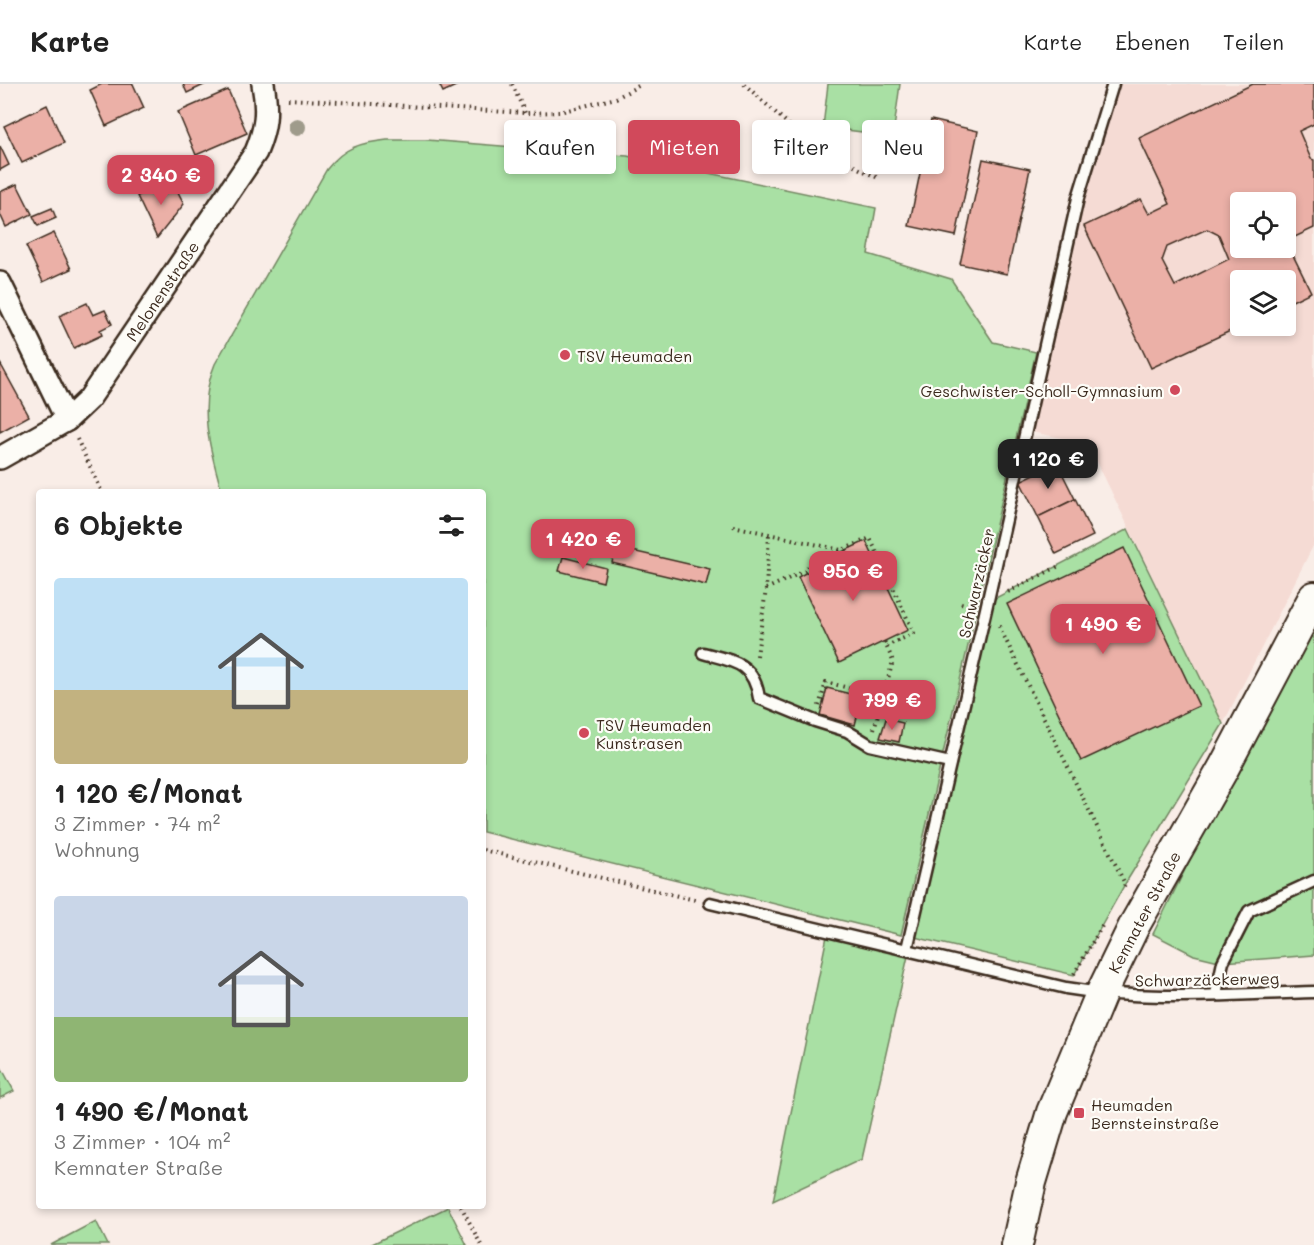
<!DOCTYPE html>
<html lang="de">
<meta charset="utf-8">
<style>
:root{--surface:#fff;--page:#f6f6f6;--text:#222;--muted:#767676;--line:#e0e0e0;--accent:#d1495b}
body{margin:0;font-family:Mali,sans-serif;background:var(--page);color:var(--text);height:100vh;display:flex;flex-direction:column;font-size:22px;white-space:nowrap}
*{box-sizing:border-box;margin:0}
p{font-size:20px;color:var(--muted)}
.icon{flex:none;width:33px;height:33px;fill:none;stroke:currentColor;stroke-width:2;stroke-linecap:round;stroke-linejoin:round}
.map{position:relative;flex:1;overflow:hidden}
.panel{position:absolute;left:36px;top:405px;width:450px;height:720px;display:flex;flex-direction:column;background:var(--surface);border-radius:6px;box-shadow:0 3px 9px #0003}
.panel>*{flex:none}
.hud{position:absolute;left:504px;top:36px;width:570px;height:54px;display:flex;gap:12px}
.tools{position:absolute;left:1230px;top:108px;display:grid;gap:12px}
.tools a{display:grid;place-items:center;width:66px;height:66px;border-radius:6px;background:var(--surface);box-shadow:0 3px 9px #0003;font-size:30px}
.price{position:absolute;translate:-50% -51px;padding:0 14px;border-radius:12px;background:var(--accent);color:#fff;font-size:20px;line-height:39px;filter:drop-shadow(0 2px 3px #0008)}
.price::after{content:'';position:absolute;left:50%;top:36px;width:18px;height:14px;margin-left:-9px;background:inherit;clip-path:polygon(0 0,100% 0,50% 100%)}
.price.current{background:#222;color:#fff}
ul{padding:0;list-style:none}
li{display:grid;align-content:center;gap:12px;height:318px;padding:0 18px}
li span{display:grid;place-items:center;height:186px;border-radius:6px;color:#555}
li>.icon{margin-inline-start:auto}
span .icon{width:108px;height:108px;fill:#fffc;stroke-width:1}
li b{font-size:26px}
h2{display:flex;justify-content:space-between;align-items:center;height:72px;padding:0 18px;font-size:26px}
.pill{padding:0 21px;border-radius:6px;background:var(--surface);box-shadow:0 3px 9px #0003;font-size:21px;line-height:54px}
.pill.current{background:var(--accent);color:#fff}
header{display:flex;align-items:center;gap:36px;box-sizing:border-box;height:84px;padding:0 30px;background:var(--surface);border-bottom:2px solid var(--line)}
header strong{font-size:28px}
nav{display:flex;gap:33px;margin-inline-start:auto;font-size:21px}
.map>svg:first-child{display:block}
</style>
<header>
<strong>Karte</strong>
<nav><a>Karte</a><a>Ebenen</a><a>Teilen</a></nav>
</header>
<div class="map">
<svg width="1314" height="1161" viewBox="0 0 1314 1161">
<rect width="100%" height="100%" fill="#f9ede7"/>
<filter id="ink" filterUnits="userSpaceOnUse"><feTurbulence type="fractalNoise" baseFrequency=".0167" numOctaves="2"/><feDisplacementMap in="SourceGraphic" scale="12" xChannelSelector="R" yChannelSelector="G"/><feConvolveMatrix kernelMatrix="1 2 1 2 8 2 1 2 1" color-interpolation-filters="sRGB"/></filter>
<g filter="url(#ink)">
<path fill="#f5dbd4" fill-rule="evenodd" d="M1121 0H1314V460L1223 640 1088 359 1026 347 1078 114 1112 4ZM1240 118H1286V164H1240ZM1240 196H1286V242H1240Z"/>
<g fill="#a9e0a4" stroke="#728561" stroke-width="1.5">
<polygon points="828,0 900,0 893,52 823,43"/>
<path d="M387 56H427L627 72 876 124 868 170 951 195 993 258 1036 268 901 851 483 748V408H222C210 366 197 322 215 280L327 85C344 63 360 59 387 56Z"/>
<polygon points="1128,445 1223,640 1125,800 1074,891 910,852 988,518"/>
<polygon points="1314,526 1314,871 1223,878 1194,871 1153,850"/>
<polygon points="827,852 908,872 862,1075 773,1117"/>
<polygon points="0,981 14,1007 0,1014"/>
<polygon points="448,1123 467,1161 370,1161"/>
<polygon points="96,1137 108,1161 51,1161"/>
</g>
<g fill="#ebb0a7" stroke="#3b2a1e" stroke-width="1.5" fill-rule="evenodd">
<polygon points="102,0 133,0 144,24 106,42 90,6"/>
<polygon points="183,0 206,0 187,9"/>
<polygon points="439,0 460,0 443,8"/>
<path d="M1253 0H1314V40L1299 47 1311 75 1314 76V144L1286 157 1311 208 1286 220V196H1240L1241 242 1151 284 1084 142 1141 115 1149 130 1170 120 1139 54ZM1240 118H1286V164H1240ZM1207 145 1219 151 1229 175 1175 202 1162 177 1167 163Z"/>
<polygon points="228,6 247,49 196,71 178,28"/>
<polygon points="47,21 64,59 22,79 4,42"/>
<polygon points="931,36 978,47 956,152 909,142"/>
<polygon points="0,62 9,81 0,86"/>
<polygon points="983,75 1030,85 1007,190 960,180"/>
<polygon points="172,96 184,120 157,154 137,112"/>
<polygon points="17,100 32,130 6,143 0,130 0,108"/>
<polygon points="52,124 56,134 38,142 33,132"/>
<polygon points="54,149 71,185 43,198 26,162"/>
<polygon points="87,219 93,231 105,226 112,240 100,246 102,251 74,264 59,232"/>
<polygon points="0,279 29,332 0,348"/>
<polygon points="1057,379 1075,415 1038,433 1020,397"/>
<polygon points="1075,415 1093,452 1056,470 1038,433"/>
<polygon points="866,457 908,546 839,579 798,493 811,486 809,483"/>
<polygon points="615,463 710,485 706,501 612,479"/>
<polygon points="1124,464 1199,622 1081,677 1007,520"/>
<polygon points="563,473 606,484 603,498 559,487"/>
<polygon points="827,604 862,613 855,641 820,631"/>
<polygon points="886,635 903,639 899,658 880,654"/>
</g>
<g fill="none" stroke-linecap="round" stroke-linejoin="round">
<defs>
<g id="lane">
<path d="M703 569C732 577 754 578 759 614L815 637 847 647 870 661 950 679"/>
<path d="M710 819 1066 904C1147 918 1232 910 1314 908"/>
<polyline points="907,865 986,525 1078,114 1113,0"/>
<polyline points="1216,910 1223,878 1249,827 1314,797"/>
</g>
<g id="street">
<polyline points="0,199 67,336"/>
<path d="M0 374 67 336 89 315 256 68C266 44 268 27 263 0"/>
</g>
<polyline id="secondary" points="1017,1161 1031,1098 1052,1028 1101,910 1135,840 1223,685 1314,513"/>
</defs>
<use href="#lane" stroke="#3b2a1e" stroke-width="15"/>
<use href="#street" stroke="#3b2a1e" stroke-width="26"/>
<use href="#secondary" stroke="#3b2a1e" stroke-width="34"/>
<g stroke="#3b2a1e" stroke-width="4" stroke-dasharray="1.5 4.5" stroke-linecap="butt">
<polyline points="512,0 525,29"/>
<polyline points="744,0 810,60 880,95"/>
<polyline points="288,15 525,29 560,28 616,14 642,0"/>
<polyline points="77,355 102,408"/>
<polyline points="1040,360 1054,362"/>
<polyline points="733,442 841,466"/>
<polyline points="766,505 807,486 808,481 870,454 914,549 887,562"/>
<polyline points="1008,508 1059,482"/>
<polyline points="961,519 971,522"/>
<polyline points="999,542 1125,800 1124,802"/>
<polyline points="757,572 766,505 769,450"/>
<polyline points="819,622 826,598 867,609"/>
<polyline points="874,645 893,577 884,557"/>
<polyline points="483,766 695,816"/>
<polyline points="1074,890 1102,842"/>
<polyline points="461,1122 481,1161"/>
</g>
<use href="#lane" stroke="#fdfcf7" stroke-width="10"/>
<use href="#street" stroke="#fdfcf7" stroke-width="21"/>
<use href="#secondary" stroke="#fdfcf7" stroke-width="30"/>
</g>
<circle fill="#9f9b8b" cx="297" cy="43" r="9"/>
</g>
<g fill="#d1495b" stroke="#fdfcf7" stroke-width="2">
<circle cx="565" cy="271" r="6"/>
<circle cx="1175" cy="306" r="6"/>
<circle cx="584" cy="649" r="6"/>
<rect x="1073" y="1023" width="12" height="12" rx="3"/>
</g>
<g text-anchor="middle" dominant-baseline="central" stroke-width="4.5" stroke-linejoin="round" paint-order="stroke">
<g font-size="16" fill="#3b2a1e" stroke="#fdfcf7">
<text transform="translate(162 207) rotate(-56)">Melonenstraße</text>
<text transform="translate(976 499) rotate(-77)">Schwarzäcker</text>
<text transform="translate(1144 828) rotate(-62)">Kemnater Straße</text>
<text transform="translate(1207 895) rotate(-1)">Schwarzäckerweg</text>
</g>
<g font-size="16" fill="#3b2a1e" stroke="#fdfcf7" text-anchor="start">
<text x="577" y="271">TSV Heumaden</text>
<text x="1163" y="306" text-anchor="end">Geschwister-Scholl-Gymnasium</text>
<text x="596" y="640">TSV Heumaden<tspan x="596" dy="18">Kunstrasen</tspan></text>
<text x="1091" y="1020">Heumaden<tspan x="1091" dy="18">Bernsteinstraße</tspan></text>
</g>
</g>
</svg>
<div class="tools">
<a><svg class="icon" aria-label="locate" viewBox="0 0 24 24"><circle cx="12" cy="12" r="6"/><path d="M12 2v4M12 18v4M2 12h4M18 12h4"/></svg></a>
<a><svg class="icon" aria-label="layers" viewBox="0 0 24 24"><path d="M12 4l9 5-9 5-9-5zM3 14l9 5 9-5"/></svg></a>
</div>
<b class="price" style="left:161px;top:122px">2 340 €</b>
<b class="price current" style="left:1048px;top:406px">1 120 €</b>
<b class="price" style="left:583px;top:486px">1 420 €</b>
<b class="price" style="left:853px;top:518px">950 €</b>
<b class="price" style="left:1103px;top:571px">1 490 €</b>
<b class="price" style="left:892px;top:647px">799 €</b>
<div class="hud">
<a class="pill">Kaufen</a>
<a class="pill current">Mieten</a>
<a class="pill">Filter</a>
<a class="pill">Neu</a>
</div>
<section class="panel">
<h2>6 Objekte<svg class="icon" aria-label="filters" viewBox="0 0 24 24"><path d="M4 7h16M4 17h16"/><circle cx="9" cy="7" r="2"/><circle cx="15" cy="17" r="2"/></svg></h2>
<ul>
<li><span style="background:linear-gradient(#bfe0f5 60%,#c2b280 0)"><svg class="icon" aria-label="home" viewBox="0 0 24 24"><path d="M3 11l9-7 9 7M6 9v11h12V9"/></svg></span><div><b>1 120 €/Monat</b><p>3 Zimmer · 74 m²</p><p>Wohnung</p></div></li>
<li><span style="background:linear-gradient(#c9d6e8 65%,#8fb573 0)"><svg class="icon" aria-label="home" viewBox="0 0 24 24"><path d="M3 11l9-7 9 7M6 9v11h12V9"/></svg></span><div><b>1 490 €/Monat</b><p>3 Zimmer · 104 m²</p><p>Kemnater Straße</p></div></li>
</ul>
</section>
</div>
